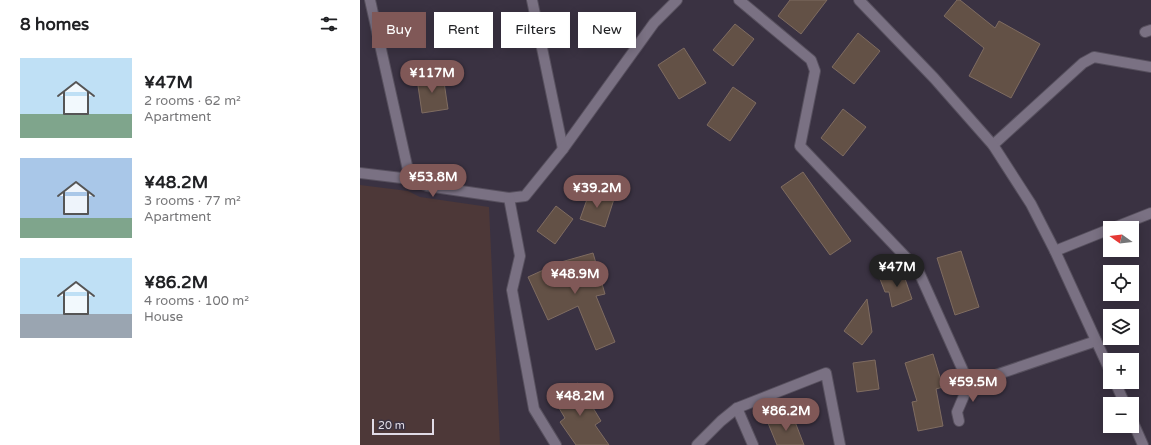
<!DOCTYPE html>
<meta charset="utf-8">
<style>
:root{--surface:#fff;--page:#f2f2f2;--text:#202124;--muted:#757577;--accent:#805857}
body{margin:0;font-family:"Varela Round",sans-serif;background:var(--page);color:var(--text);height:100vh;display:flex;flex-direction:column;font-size:15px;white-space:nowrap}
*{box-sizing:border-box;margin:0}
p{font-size:13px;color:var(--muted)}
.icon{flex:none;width:22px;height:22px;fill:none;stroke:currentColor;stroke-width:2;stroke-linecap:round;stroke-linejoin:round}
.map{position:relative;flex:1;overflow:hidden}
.panel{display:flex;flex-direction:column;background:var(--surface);width:360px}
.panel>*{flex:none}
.banner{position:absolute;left:12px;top:12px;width:380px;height:36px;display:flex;gap:8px}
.needle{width:26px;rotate:284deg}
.buttons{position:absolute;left:743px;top:221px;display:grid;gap:8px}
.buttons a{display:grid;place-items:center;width:36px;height:36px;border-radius:0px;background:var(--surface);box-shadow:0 2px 10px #0003;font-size:20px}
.scale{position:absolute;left:12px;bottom:10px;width:62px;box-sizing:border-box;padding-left:4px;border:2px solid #e0dbe6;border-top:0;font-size:11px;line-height:14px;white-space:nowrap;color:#e0dbe6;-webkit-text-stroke:3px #3a3242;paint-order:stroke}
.price{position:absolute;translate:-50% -34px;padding:0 9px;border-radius:14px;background:var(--accent);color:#fff;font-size:13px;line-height:26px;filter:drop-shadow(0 1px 2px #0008)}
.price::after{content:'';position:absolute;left:50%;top:24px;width:12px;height:9px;margin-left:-6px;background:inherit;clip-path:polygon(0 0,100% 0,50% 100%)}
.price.current{background:#222;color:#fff}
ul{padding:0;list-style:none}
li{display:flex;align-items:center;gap:12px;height:100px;padding:0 20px}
li span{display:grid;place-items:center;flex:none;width:112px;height:80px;border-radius:0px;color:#555}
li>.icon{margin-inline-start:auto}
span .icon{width:48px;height:48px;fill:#fffc;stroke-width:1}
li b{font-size:17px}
h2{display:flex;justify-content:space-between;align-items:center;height:48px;padding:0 20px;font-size:17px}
.tag{padding:0 14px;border-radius:0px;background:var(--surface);box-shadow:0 2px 10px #0003;font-size:14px;line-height:36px}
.tag.current{background:var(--accent);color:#fff}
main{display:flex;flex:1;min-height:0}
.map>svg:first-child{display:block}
</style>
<main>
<section class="panel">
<h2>8 homes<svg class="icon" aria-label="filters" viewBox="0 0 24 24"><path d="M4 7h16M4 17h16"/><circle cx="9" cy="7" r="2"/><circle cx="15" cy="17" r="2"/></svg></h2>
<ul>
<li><span style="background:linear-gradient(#bfe0f5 70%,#7fa58c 0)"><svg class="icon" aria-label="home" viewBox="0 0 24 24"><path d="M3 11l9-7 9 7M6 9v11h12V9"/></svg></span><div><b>¥47M</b><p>2 rooms · 62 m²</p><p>Apartment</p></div></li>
<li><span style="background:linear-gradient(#a9c7e8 75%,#7fa58c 0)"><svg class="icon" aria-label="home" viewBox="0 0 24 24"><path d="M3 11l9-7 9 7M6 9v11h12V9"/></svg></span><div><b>¥48.2M</b><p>3 rooms · 77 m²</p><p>Apartment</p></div></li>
<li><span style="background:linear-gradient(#bfe0f5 70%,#9aa5b1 0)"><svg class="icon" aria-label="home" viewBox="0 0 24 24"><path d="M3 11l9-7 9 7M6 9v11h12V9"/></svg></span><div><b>¥86.2M</b><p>4 rooms · 100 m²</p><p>House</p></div></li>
</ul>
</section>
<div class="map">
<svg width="791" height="445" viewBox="0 0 791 445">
<rect width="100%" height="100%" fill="#3a3242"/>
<polygon fill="#4d3838" points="0,185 48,191 60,197 129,207 140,445 0,445"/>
<g fill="#635146" stroke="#7f6c61">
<polygon points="430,0 467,0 441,34 418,16"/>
<polygon points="597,0 600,0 635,28 639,21 680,44 651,98 609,76 624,48 584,16"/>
<polygon points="375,24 394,39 373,66 353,50"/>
<polygon points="498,33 520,51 494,84 472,67"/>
<polygon points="324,48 346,83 319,99 298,65"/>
<polygon points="83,75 88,109 62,113 57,79"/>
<polygon points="373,87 396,103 370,141 347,125"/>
<polygon points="483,109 506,127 483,156 461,138"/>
<polygon points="443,172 491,241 470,255 421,187"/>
<polygon points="230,191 254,199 245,227 220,219"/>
<polygon points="196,206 213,219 195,244 177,231"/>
<polygon points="601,251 619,307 595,315 577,258"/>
<polygon points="233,253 245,294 236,296 255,342 236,350 218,306 188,320 168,277 201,262"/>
<polygon points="542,270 552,299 532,307 529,292 525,292 520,279"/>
<polygon points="507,299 512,332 502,345 484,331"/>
<polygon points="573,354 583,387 576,389 583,426 558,431 552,402 557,401 545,363"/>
<polygon points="515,360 519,389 497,392 493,363"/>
<polygon points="218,383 241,421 235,425 249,445 216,445 200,422 205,418 193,398"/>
<polygon points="432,414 444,445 417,445 408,423"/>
</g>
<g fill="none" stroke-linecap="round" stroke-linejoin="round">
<defs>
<g id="street">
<polyline points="10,0 50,179"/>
<polyline points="172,0 203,149"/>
<polyline points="379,0 451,60 455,71 440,146 558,270 609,384 736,341"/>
<polyline points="785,32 791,30"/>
<polyline points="633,145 723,63 734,57 791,67"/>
<polyline points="0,173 50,179 67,186 149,198 165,196 203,149 294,23 317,0"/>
<polyline points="149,198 160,256 152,290 174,409 196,445"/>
<polyline points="753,228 791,213"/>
<polyline points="695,251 750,229"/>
<polyline points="377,408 393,445"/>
<polyline points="599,421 597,412 609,384"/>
<polyline points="337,445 361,421 377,408 466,373 480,445"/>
</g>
<g id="secondary">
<polyline points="499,0 574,78 633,145 671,204 695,251 750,371"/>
<polyline points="755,382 765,404"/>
<polyline points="772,420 783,445"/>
</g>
</defs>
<use href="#street" stroke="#57505e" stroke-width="12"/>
<use href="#secondary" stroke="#57505e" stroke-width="12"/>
<use href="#street" stroke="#7a7183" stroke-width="10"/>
<use href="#secondary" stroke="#7a7183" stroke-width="10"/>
</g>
</svg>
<div class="buttons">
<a><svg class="needle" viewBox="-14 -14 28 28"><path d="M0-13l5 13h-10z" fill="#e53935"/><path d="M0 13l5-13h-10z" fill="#757577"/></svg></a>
<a><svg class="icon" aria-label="locate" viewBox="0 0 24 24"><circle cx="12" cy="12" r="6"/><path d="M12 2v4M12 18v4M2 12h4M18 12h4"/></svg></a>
<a><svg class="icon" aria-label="layers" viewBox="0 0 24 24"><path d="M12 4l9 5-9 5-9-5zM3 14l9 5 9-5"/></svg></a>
<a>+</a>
<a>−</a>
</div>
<div class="scale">20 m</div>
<b class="price" style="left:72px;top:94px">¥117M</b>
<b class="price" style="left:73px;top:198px">¥53.8M</b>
<b class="price" style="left:237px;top:209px">¥39.2M</b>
<b class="price current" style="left:537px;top:288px">¥47M</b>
<b class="price" style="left:215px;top:295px">¥48.9M</b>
<b class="price" style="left:613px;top:403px">¥59.5M</b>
<b class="price" style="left:220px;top:417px">¥48.2M</b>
<b class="price" style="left:426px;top:432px">¥86.2M</b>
<div class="banner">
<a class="tag current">Buy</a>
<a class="tag">Rent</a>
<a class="tag">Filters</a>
<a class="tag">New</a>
</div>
</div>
</main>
